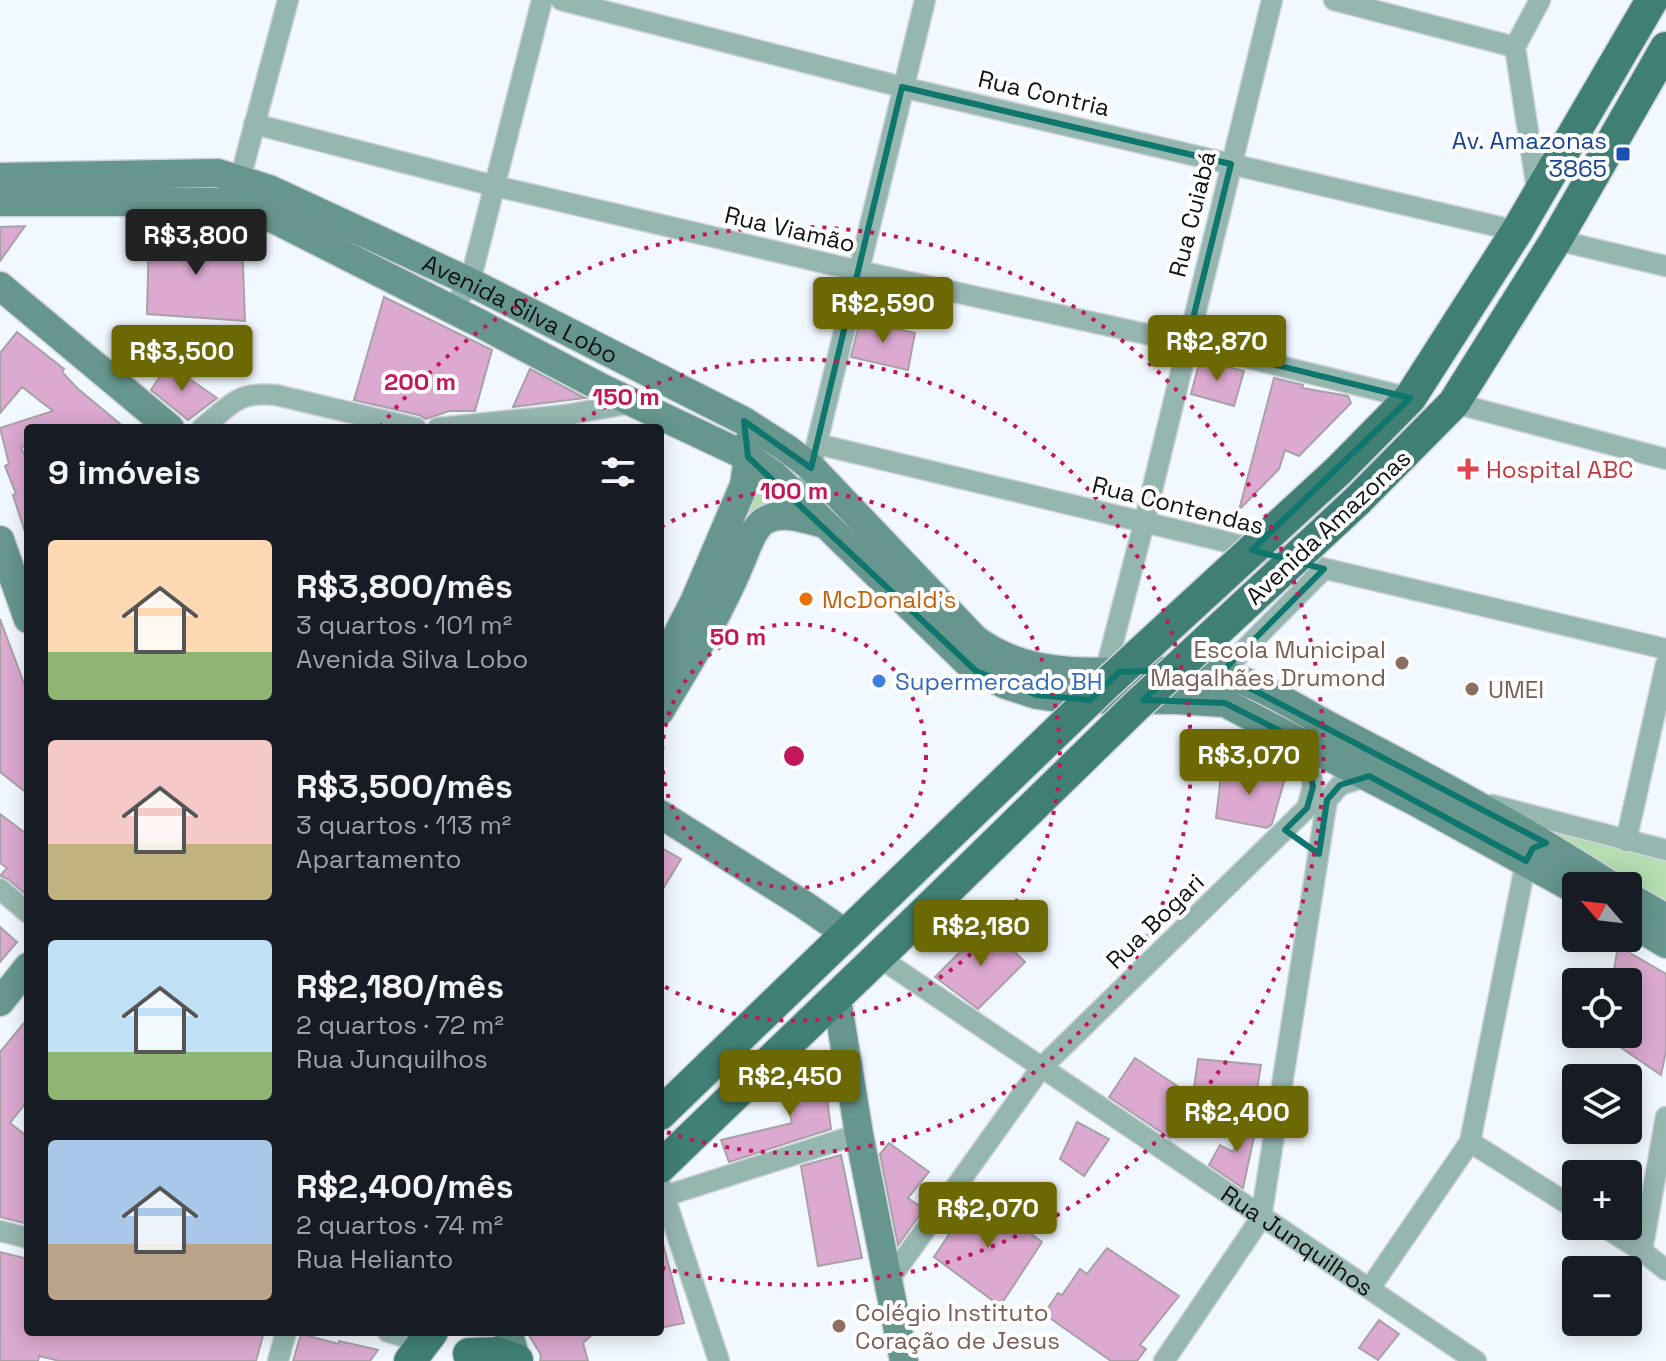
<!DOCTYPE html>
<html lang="pt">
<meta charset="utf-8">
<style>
:root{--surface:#171b24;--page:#242831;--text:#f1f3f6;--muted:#9ea1a6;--accent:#6c6904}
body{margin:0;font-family:"Space Grotesk",sans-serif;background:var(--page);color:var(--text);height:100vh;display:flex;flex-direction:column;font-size:30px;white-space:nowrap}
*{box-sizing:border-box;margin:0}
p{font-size:26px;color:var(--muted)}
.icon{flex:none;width:44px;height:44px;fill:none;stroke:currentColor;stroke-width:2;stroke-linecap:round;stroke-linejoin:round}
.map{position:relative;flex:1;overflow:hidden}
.drawer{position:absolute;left:24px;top:424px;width:640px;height:912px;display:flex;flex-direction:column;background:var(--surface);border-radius:8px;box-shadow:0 4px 20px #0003}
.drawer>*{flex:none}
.needle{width:52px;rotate:298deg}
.tools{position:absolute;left:1562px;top:872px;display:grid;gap:16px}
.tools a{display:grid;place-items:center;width:80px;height:80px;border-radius:8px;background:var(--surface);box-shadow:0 4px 20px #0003;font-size:40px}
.price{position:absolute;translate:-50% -68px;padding:0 18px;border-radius:8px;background:var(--accent);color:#fff;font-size:26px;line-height:52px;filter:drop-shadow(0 2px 4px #0008)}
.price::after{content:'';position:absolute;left:50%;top:48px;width:24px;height:18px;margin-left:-12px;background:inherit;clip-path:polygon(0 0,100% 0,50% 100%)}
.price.active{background:#222;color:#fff}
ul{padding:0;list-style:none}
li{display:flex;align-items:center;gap:24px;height:200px;padding:0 24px}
li span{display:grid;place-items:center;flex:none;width:224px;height:160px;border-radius:8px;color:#555}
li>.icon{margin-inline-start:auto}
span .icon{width:96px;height:96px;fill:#fffc;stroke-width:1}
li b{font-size:34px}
h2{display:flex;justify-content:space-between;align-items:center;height:96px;padding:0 24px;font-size:34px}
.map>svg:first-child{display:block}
</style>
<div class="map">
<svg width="1666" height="1361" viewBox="0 0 1666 1361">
<rect width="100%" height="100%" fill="#f2f8ff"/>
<g fill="#b4ddb1">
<polygon points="754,478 776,492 791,508 724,576"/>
<polygon points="1544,829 1666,856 1666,905 1615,875"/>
</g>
<g fill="#dca9d0" stroke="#a8a1a6" stroke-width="2">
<polygon points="25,226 0,261 0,227"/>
<polygon points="149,233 242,237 245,321 147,314"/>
<polygon points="384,297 492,350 475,411 449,411 426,419 419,415 354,400"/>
<polygon points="860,320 915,333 908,370 851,357"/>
<polygon points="17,332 64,369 62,372 77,388 125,428 28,428 28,445 21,447 28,464 28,532 25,532 13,495 16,494 5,466 9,464 0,428 53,411 22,387 0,413 0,353"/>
<polygon points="1200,360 1244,371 1234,406 1191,394"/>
<polygon points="168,364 217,398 188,420 151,390"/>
<polygon points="530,369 585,398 513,407"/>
<polygon points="1274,378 1303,385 1302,388 1348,396 1351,403 1299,456 1285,450 1279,469 1239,510"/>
<polygon points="0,619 25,686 28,685 28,794 0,772"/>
<polygon points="1222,767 1285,778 1272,824 1267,828 1216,818"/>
<polygon points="0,814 28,835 28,896 8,879 0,876 7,868 0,863"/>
<polygon points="660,847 681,859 660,894"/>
<polygon points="987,925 1025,962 978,1009 935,977"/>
<polygon points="0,927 17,942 0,962"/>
<polygon points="1618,946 1666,974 1666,1051 1661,1075 1601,1034 1628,1034 1628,982 1612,982"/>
<polygon points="28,1018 28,1100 10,1123 28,1137 28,1224 0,1217 0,1052"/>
<polygon points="822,1058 831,1129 729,1162 721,1140 792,1123 785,1093"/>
<polygon points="1135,1058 1197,1099 1170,1138 1109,1097"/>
<polygon points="1198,1059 1261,1065 1256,1096 1194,1088"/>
<polygon points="1245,1116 1258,1118 1243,1188 1209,1165 1220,1145 1233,1152"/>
<polygon points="1077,1122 1109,1139 1084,1176 1060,1159"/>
<polygon points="889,1143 929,1172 908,1198 924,1209 898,1245 880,1154"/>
<polygon points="841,1155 862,1258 818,1266 801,1166"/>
<polygon points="976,1194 1042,1242 1000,1306 934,1257"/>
<polygon points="663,1244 684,1323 660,1328 660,1245"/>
<polygon points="1107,1248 1179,1296 1140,1345 1146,1349 1137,1361 1111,1361 1044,1314 1058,1293 1062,1295 1080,1269 1087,1274"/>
<polygon points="0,1252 28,1259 28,1332 264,1332 256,1361 60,1361 39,1356 38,1361 0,1361"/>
<polygon points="1379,1320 1399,1334 1378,1360 1359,1348"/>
<polygon points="527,1332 595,1332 583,1343 588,1361 540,1361 541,1355"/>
<polygon points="301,1334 339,1344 339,1341 378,1350 370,1361 293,1361"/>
</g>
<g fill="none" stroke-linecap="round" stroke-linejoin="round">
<defs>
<g id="street">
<polyline points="561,0 902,87 1517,231"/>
<polyline points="1334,0 1515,47"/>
<polyline points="254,124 495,186 859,271 1187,343 1410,398"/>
<polyline points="240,179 288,0"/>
<polyline points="1538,196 1515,47 1540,0"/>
<polyline points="1556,240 1666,266"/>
<polyline points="452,309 470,282 542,0"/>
<polyline points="1454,403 1666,459"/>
<path d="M202 428C231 405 237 391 276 395L416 428"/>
<polyline points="438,428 565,415 633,403"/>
<polyline points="817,444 1223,541 1322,568 1666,649"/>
<polyline points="812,511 807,494 811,467 925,0"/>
<polyline points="1105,673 1144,523 1272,0"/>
<polyline points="1221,673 1324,569"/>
<polyline points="1492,805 1666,850"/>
<polyline points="1626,841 1666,664"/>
<polyline points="0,889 28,913"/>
<path id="s1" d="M880 958 1476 1361"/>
<polyline points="1470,1142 1576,1209"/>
<polyline points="661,1186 719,1361"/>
<polyline points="665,1196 859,1134"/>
<polyline points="1603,1226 1642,1251 1666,1270"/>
<polyline points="0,1231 28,1238"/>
<polyline points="1642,1251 1666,1117"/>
<polyline points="889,1280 1041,1068 1307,808 1313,787 1306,744"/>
<polyline points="1370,1288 1470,1142 1526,861"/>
<polyline points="388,1332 422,1342"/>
<polyline points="278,1361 286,1332"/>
<polyline points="1164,1361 1261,1218 1327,800 1340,785 1369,776"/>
</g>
<g id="secondary">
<path id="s2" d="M0 177 218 173 269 189 470 282 744 421 786 448 811 467 975 639C1035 684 1110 669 1180 671 1193 672 1210 670 1223 674 1262 685 1301 711 1337 730 1431 779 1523 828 1612 886"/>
<polyline points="0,202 223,202 252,208 477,322 602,388 748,457 773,474 812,511 976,671 1006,685 1037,695 1066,699 1176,700 1225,703 1412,800 1576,890"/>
<polyline points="0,286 170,428"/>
<polyline points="0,540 28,619"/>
<polyline points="660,668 694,602 744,485 748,457 747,444"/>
<path d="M660 711C688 664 719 615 740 564 746 551 751 530 764 521 782 510 805 519 824 524"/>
<polyline points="660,814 803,904 848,935"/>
<polyline points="1628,896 1666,918"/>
<polyline points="1628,921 1666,944"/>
<polyline points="837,999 859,1134 904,1361"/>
<polyline points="0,1002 28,967"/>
<polyline points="508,1332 517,1361"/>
</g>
<g id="primary">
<polyline points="1338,471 1410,398 1517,231 1652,0"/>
<polyline points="1356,502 1454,403 1556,240 1666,48"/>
<polyline points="660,1114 891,891"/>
<polyline points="660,1167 927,910"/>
<polyline points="469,1354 497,1353 517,1360"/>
<polyline points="410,1361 432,1332"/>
</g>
</defs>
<use href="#street" stroke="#ced3d9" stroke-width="23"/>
<use href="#secondary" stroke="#ced3d9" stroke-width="31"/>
<use href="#primary" stroke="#ced3d9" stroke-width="35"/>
<use href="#street" stroke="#96b6b0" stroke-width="20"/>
<use href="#secondary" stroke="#66968d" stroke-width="28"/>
<use href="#primary" stroke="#407f74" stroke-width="32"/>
<defs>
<g id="primary-bridge">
<polyline points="891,891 1103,687 1338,471"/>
<polyline points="927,910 1134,708 1356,502"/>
</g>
</defs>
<use href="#primary-bridge" stroke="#ced3d9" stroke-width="35" stroke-linecap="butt"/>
<use href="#primary-bridge" stroke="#407f74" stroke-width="32"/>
</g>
<path fill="none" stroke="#0f766e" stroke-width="6" stroke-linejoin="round" d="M902 87 1231 164 1187 343 1410 398 1252 550 1324 569 1221 673 1546 843 1533 848 1526 861 1369 776 1340 785 1327 800 1319 854 1285 830 1307 808 1313 787 1306 744 1225 703 1143 700 1176 670 1119 672 1090 700 1037 695 976 671 748 457 744 421 811 468Z"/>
<g fill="none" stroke="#c2185b" stroke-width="4" stroke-dasharray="4 8">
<circle cx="794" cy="756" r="132"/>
<path d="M661 527A265 265 0 1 1 662 985"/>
<path d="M572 427A397 397 0 1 1 661 1130"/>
<path d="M380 427A529 529 0 1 1 662 1268"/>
</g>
<rect fill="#1a4fb4" stroke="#fff" stroke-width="3" x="1615" y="146" width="16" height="16" rx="4"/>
<path fill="#e0444e" stroke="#fff" stroke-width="3" d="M1464 457h8v8h8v8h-8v8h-8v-8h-8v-8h8z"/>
<circle fill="#e8710a" stroke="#fff" stroke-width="3" cx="806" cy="599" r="8"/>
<g fill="#8d6e63" stroke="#fff" stroke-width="3">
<circle cx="1402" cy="663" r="8"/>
<circle cx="1472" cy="689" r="8"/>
<circle cx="839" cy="1326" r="8"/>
</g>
<circle fill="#3f7fe0" stroke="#fff" stroke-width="3" cx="879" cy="681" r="8"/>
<g text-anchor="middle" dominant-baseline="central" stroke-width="8" stroke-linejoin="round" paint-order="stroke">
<g font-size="24" fill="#101214" stroke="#fff">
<text transform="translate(1044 93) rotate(13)">Rua Contria</text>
<text transform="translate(1192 214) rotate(-76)">Rua Cuiabá</text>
<text transform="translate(790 229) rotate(13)">Rua Viamão</text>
<text stroke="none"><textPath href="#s2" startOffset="550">Avenida Silva Lobo</textPath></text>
<text transform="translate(1178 505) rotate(14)">Rua Contendas</text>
<text transform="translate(1328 527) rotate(-43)">Avenida Amazonas</text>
<text transform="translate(1155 921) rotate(-44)">Rua Bogari</text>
<text stroke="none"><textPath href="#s1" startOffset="504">Rua Junquilhos</textPath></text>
</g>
<g font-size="24" fill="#164399" stroke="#fff" text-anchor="end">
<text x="1607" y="140">Av. Amazonas<tspan x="1607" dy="28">3865</tspan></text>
</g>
<g font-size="24" fill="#be3a42" stroke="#fff" text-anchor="start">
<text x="1486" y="469">Hospital ABC</text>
</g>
<g font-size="24" fill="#c56008" stroke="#fff" text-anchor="start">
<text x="822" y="599">McDonald's</text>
</g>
<g font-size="24" fill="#785e54" stroke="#fff" text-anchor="start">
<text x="1386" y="649" text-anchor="end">Escola Municipal<tspan x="1386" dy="28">Magalhães Drumond</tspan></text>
<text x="1488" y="689">UMEI</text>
<text x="855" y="1312">Colégio Instituto<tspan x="855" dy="28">Coração de Jesus</tspan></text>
</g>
<g font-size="24" fill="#366cbe" stroke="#fff" text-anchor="start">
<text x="895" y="681">Supermercado BH</text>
</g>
</g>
<circle cx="794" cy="756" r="12" fill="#c2185b" stroke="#fff" stroke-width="4"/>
<g font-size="24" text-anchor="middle" font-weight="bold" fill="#c2185b" stroke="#fff" stroke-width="8" stroke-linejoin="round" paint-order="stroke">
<text x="420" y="390">200 m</text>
<text x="626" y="405">150 m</text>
<text x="794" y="499">100 m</text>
<text x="738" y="645">50 m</text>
</g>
</svg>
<div class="tools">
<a><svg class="needle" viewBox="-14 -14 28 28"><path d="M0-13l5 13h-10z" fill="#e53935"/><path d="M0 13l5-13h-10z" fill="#9ea1a6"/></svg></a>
<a><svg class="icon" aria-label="locate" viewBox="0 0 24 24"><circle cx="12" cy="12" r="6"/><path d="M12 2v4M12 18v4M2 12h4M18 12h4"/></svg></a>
<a><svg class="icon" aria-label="layers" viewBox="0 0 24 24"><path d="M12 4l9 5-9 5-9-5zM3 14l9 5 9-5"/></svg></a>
<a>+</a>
<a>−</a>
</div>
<b class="price active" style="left:196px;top:277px">R$3,800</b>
<b class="price" style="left:883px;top:345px">R$2,590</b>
<b class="price" style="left:1217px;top:383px">R$2,870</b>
<b class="price" style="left:182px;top:393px">R$3,500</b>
<b class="price" style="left:1249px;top:797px">R$3,070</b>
<b class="price" style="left:981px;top:968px">R$2,180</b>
<b class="price" style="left:790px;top:1118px">R$2,450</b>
<b class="price" style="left:1237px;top:1154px">R$2,400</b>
<b class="price" style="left:988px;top:1250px">R$2,070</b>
<section class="drawer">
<h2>9 imóveis<svg class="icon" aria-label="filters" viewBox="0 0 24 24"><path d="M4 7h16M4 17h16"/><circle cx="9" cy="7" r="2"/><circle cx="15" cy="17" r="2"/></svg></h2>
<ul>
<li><span style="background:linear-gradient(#ffd9b3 70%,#8fb573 0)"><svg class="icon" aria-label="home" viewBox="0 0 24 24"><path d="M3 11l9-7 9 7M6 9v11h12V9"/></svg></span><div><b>R$3,800/mês</b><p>3 quartos · 101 m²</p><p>Avenida Silva Lobo</p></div></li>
<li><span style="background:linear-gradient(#f6c9c9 65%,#c2b280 0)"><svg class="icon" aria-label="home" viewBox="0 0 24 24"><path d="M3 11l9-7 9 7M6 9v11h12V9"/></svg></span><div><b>R$3,500/mês</b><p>3 quartos · 113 m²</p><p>Apartamento</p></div></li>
<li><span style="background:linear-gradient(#bfe0f5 70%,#8fb573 0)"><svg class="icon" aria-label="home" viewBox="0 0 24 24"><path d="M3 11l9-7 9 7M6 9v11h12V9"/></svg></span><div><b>R$2,180/mês</b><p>2 quartos · 72 m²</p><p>Rua Junquilhos</p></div></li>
<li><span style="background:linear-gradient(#a9c7e8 65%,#b9a48a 0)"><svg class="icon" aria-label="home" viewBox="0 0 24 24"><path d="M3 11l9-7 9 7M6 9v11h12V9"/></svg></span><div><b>R$2,400/mês</b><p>2 quartos · 74 m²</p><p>Rua Helianto</p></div></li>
</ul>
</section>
</div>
